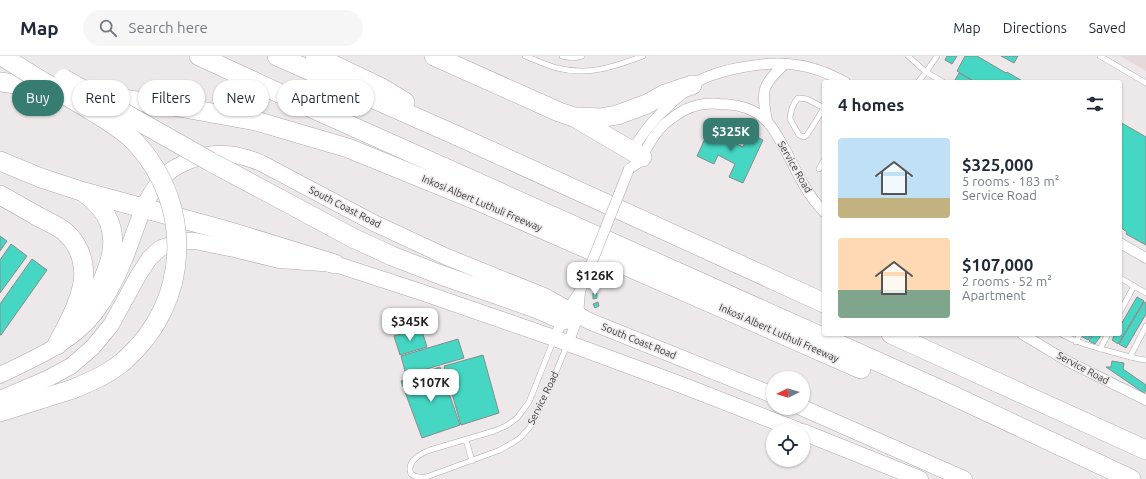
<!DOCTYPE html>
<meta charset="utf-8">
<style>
:root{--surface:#fff;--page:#f6f6f7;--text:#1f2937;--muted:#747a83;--line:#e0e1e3;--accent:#367c71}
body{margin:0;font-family:Ubuntu,sans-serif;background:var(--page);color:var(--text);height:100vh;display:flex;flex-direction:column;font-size:15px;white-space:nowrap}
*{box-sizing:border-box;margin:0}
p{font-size:13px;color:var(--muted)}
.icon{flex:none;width:22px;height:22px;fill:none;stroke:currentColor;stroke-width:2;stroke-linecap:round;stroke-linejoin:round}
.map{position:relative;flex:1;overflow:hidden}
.details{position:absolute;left:822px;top:24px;width:300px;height:256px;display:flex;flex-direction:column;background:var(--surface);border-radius:4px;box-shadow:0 1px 3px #0004}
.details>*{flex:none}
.top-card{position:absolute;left:12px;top:24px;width:380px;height:36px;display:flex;gap:8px}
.needle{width:26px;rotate:265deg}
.fabs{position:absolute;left:766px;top:315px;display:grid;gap:8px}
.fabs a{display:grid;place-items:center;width:44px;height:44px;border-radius:50%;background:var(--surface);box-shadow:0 1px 3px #0004;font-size:20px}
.price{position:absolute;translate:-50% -34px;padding:0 9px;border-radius:8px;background:#fff;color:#222;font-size:13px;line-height:26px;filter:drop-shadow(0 1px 2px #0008)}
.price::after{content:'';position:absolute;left:50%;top:24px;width:12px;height:9px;margin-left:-6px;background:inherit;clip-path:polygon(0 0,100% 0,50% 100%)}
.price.on{background:var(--accent);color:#fff}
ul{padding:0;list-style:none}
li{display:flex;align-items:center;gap:12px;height:100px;padding:0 16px}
li span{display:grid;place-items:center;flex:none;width:112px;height:80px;border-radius:4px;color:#555}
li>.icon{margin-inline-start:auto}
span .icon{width:48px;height:48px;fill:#fffc;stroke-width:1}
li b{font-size:17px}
h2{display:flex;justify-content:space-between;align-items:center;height:48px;padding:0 16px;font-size:17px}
.chip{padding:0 14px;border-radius:18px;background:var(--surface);box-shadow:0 1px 3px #0004;font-size:14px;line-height:36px}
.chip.on{background:var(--accent);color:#fff}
header{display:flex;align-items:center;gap:24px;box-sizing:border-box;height:56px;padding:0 20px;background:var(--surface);border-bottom:1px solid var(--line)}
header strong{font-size:19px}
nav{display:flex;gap:22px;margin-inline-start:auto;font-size:14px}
.search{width:280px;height:36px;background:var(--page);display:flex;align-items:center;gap:10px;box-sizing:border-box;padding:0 14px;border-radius:22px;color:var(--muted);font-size:15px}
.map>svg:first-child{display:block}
</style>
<header>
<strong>Map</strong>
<div class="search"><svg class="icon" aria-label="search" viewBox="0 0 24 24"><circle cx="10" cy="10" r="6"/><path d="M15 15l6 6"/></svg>Search here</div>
<nav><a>Map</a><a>Directions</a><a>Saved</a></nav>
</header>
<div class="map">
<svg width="1146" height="423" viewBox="0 0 1146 423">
<rect width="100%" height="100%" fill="#ede9ea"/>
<polygon fill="#e6d9dc" points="1120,0 1146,0 1146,15"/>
<g fill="#45d7c3" stroke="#888c8b">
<polygon points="947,0 957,0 952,8 945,4"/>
<polygon points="965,0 977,0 1006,17 1007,16 1024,26 975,26 957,15"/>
<polygon points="1001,0 1018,0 1014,7"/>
<polygon points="959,17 973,25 973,26 958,26 955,24"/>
<polygon points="1120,66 1146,81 1146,189 1126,178 1127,176 1120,171"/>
<polygon points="711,70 728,78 726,83 743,91 749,77 763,84 743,127 729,121 735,108 718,99 714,108 697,100"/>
<polygon points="0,180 7,185 0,195"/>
<polygon points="11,188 27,200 0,237 0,204"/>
<polygon points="32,203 47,214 1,279 0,279 0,248"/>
<polygon points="593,237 597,237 597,242 593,243"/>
<polygon points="1137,241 1144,245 1118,288 1112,284 1115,278 1120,278 1120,270"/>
<polygon points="598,246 599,250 595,252 593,248"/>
<polygon points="1144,246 1146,247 1146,258 1126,292 1119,288"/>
<polygon points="421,272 427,291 400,299 394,280"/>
<polygon points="1083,278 1092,278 1088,284 1081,280"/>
<polygon points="1093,278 1102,278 1095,288 1089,285"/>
<polygon points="458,283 464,302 406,319 401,300"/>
<polygon points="483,299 499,357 461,369 444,310"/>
<polygon points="1112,305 1124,307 1123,313 1146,329 1146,334 1144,337 1106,311 1111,311"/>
<polygon points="440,311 460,369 422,382 401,325"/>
</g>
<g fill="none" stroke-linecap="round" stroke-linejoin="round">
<defs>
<g id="service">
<path d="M525 0C536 4 546 9 557 12 588 20 614 11 643 0"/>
<polyline points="562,0 573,2 582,0"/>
<polyline points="908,0 926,16 918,26"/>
<polyline points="937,0 926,16 943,26"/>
<polyline points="1100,0 1146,27"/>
<path d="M798 42 807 43 824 52 807 79 804 81 799 79 790 63C790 57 793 47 798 42Z"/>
<polyline points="819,113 824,104"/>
<polyline points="1120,222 1146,237"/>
<polyline points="1120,256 1134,230"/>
<path d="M1061 278C1078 287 1093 291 1112 296 1123 299 1135 303 1146 304"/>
<path d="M554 283 529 346 517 362 506 370 494 375 430 394C420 398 406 405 411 418 417 422 422 423 429 420L500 394 514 386 520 382 530 371 547 338 567 289"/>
<polyline points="1076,286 1080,278"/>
<polyline points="1100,293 1108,278"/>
<polyline points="1130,301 1146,270"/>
<polyline points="466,384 472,405"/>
</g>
<g id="minor">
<path d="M767 64C761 35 762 28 785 8"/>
<path d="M631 98C643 74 658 59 677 42 683 38 688 32 693 28 717 13 769 4 797 9 814 11 830 18 845 26"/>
<path d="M629 113C632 111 636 109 639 106 643 101 645 95 648 90 654 79 662 69 672 62 686 51 703 46 720 48 731 48 743 50 753 55 770 63 778 81 787 97 797 117 808 140 824 156"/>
<polyline points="1120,187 1146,202"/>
<polyline points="1022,278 1067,305 1146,344"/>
<polyline points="554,282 568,253 580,235 584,226"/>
<polyline points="568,288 578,260 580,235"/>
</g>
<g id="primary">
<path d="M0 319C33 303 72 287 95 257 107 241 117 222 124 204 137 174 143 137 169 116 177 109 187 106 196 102 219 94 239 98 261 107L374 167 447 201 544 240 589 265 773 339"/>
<polyline points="0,343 49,322 71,310 92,292 111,269 138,220 149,203 155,197 161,192 173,188 187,185 195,185 234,193 279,204 335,208 424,237 554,282 679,328 797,374"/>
<polyline points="803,352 964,423"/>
<polyline points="803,376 920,423"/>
</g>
<g id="motorway">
<polyline points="199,0 318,55 943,335 1131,423"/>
<polyline points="277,0 460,81 824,247"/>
<polyline points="315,0 382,32 405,46"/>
<polyline points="434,0 559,56 574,61 642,101"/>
<polyline points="0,26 58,34"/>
<polyline points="93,39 173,50 256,65 348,92 483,147 861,313"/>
<polyline points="578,61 600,62 617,59 647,48 665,38 692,29"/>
<polyline points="0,105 41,122 84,136 231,176 335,208"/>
<path d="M0 139C13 146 25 153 37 160 46 165 56 169 64 175 83 191 88 216 80 239 75 257 65 273 57 289"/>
<polyline points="353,182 392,200 441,219 538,253 563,264 578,260"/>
<path d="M81 264C105 223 136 175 86 138"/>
<polyline points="891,278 1146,394"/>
<polyline points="0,356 73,333"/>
</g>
</defs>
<use href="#service" stroke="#afabac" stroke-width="6"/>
<use href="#minor" stroke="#afabac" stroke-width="11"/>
<use href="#primary" stroke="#afabac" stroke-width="17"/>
<use href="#motorway" stroke="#afabac" stroke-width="20"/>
<use href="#service" stroke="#fff" stroke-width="5"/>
<use href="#minor" stroke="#fff" stroke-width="10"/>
<use href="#primary" stroke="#fff" stroke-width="16"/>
<use href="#motorway" stroke="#fff" stroke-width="19"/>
<defs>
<polyline id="minor-bridge" points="584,226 629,113"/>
<g id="motorway-bridge">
<path d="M2 0C32 20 62 37 92 55 108 65 124 74 136 87 194 150 190 246 126 303 111 317 92 325 73 333"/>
<polyline points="64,23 211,106 353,182"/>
</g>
</defs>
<use href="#minor-bridge" stroke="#afabac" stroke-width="11" stroke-linecap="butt"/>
<use href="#motorway-bridge" stroke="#afabac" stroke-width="20" stroke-linecap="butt"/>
<use href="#minor-bridge" stroke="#fff" stroke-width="10"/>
<use href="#motorway-bridge" stroke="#fff" stroke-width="19"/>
</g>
<g text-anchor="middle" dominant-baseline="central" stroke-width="3" stroke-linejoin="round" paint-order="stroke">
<g font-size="10" fill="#3b393a" stroke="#ede9ea">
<text transform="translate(795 111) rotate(60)">Service Road</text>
<text transform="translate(482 147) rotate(23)">Inkosi Albert Luthuli Freeway</text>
<text transform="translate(345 151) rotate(27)">South Coast Road</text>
<text transform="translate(779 277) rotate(24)">Inkosi Albert Luthuli Freeway</text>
<text transform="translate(639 285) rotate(22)">South Coast Road</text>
<text transform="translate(1083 312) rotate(28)">Service Road</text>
<text transform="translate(543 342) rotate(-64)">Service Road</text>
</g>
</g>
</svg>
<div class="fabs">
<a><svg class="needle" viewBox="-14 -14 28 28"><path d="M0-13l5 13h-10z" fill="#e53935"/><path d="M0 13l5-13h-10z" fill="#747a83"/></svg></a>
<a><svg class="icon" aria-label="locate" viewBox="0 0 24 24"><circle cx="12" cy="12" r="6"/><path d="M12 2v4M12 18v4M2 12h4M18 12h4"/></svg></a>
</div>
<b class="price on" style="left:731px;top:96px">$325K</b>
<b class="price" style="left:595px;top:240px">$126K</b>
<b class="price" style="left:410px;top:286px">$345K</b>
<b class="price" style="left:431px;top:347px">$107K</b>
<div class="top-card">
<a class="chip on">Buy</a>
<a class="chip">Rent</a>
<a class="chip">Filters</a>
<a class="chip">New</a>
<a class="chip">Apartment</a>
</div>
<section class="details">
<h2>4 homes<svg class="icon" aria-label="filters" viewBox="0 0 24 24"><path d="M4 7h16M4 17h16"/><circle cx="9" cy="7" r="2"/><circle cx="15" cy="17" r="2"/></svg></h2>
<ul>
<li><span style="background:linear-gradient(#bfe0f5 75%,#c2b280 0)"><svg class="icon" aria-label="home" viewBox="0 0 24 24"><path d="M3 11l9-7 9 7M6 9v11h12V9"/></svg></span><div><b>$325,000</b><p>5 rooms · 183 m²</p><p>Service Road</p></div></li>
<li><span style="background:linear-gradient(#ffd9b3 65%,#7fa58c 0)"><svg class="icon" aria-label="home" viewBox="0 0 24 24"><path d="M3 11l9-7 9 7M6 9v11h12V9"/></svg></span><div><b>$107,000</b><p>2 rooms · 52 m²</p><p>Apartment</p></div></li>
</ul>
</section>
</div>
